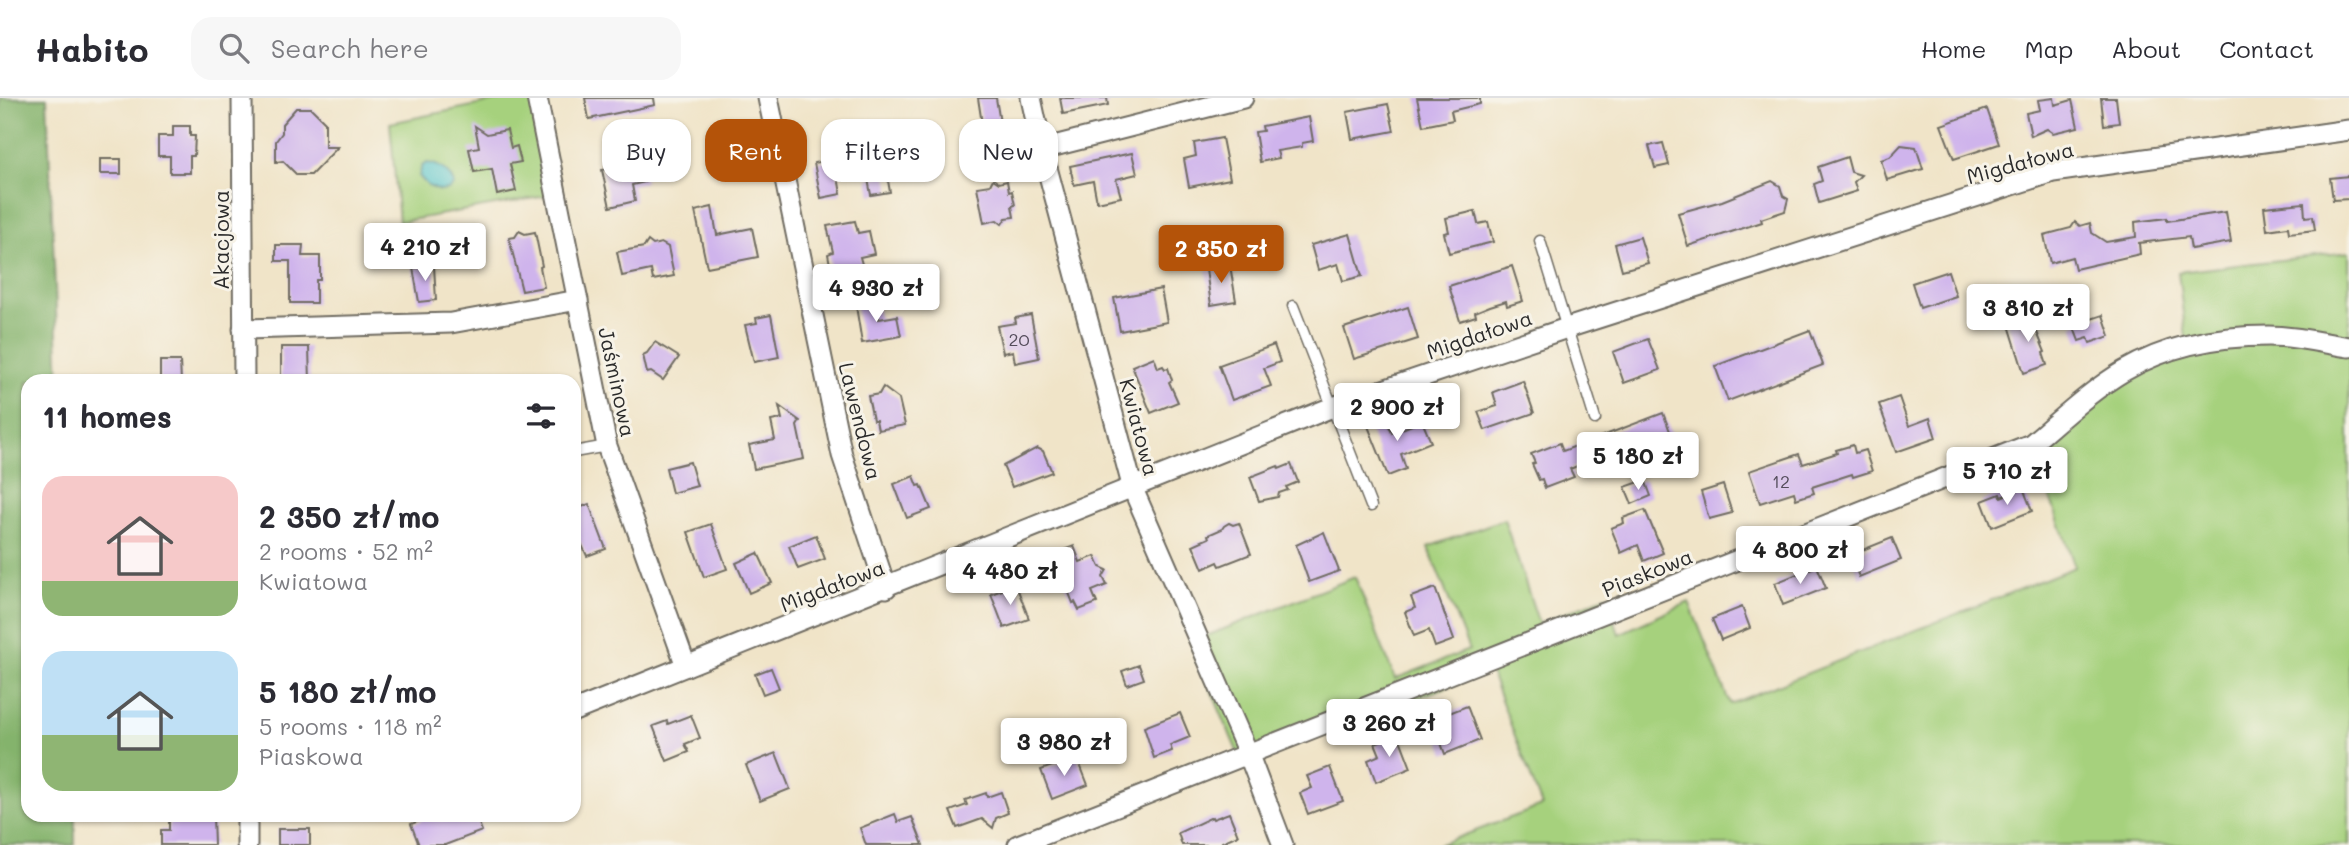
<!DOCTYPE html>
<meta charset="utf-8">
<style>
:root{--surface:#fff;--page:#f7f7f7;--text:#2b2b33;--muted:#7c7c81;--line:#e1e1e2;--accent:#b45309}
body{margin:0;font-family:Mali,sans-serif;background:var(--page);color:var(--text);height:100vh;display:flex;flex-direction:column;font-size:26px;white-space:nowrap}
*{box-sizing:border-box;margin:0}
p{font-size:23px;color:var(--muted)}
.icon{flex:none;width:38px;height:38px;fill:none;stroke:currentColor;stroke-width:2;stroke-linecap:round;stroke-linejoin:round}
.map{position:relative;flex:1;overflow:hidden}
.side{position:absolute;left:21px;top:276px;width:560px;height:448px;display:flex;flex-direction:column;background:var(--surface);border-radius:21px;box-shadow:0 2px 5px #0004}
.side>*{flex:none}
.banner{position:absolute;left:602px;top:21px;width:665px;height:63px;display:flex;gap:14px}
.price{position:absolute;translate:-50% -60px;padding:0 16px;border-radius:7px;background:#fff;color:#222;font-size:23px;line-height:46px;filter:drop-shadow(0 2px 4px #0008)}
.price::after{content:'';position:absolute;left:50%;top:42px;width:21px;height:16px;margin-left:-10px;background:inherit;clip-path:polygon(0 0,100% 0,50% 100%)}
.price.on{background:var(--accent);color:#fff}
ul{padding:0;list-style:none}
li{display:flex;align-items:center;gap:21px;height:175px;padding:0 21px}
li span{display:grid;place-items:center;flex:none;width:196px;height:140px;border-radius:21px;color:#555}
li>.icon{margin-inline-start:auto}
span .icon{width:84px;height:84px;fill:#fffc;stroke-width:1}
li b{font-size:30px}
h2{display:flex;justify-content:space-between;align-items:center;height:84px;padding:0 21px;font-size:30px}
.pill{padding:0 24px;border-radius:21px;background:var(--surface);box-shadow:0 2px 5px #0004;font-size:24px;line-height:63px}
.pill.on{background:var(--accent);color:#fff}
header{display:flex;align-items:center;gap:42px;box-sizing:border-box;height:98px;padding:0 35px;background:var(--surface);border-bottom:2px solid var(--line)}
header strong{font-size:33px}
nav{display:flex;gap:38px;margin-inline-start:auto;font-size:24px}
.search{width:490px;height:63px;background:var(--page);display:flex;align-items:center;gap:18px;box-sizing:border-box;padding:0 24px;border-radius:21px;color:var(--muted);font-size:26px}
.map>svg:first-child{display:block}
</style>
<header>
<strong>Habito</strong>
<div class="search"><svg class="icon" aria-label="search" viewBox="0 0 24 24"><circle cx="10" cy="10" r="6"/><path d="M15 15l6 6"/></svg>Search here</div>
<nav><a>Home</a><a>Map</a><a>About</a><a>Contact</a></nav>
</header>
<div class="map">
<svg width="2349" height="747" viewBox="0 0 2349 747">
<rect width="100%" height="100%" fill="#f7f3e8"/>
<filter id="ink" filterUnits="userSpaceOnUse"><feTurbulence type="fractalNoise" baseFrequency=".0143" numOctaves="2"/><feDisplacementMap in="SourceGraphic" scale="14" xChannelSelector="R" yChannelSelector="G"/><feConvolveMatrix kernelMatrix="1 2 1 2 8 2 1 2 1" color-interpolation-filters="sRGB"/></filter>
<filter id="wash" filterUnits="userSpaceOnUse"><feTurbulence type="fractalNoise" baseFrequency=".00686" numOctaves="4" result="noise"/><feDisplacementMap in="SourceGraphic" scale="28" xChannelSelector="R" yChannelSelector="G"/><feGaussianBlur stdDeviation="1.57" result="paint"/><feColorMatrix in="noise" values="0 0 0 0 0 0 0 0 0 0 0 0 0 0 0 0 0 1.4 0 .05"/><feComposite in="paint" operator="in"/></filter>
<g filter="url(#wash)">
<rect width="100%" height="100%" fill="#f0e4c8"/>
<g fill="#a6d17d" stroke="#687e54" stroke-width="2">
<polygon points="511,0 533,0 552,97 399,124 390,25"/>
<polygon points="2349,154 2349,747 1438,747 1542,708 1490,573 1242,665 1191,544 1355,479 1395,581 1469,552 1428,449 1504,421 1539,526 1606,498 1619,536 1689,504 1730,606 2075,469 2031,346 2084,301 2187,248 2178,174"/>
</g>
<polygon fill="#84b36c" stroke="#586f4c" stroke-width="2" points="0,0 47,0 59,283 28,284 28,718 75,718 75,747 0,747"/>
<path fill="#58c6cb" stroke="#42787b" stroke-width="2" d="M427 65C440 66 451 75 454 87L448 92 440 93 428 88 419 78 422 68Z"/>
<g id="blocks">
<g fill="#cfb4ec">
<polygon points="585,0 654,0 655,7 589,21"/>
<polygon points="978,0 996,0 1004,50 969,56 965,35 983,32"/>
<polygon points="1060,0 1107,0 1108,7 1063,16"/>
<polygon points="1417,0 1480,0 1480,6 1451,13 1453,22 1423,28"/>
<polygon points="2054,0 2055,7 2072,2 2078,29 2053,35 2047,31 2031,38 2026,15 2040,12 2038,2"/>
<polygon points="2101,0 2116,0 2119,25 2104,27"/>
<polygon points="1388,6 1394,33 1352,41 1347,14"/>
<polygon points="296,10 311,10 325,24 325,49 338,49 311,77 297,77 283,63 276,64 276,43 282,35 282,26"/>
<polygon points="1987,11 1999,46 1954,61 1941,27"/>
<polygon points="1309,19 1313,43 1302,45 1302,49 1277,53 1279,60 1260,64 1255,34 1263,33 1262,28"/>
<polygon points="173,28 190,28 190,38 195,38 194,58 190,58 190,75 170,75 170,58 158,58 158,38 173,38"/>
<polygon points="475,28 487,36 507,32 511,50 517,48 521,64 510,66 516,93 497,97 492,71 474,74 469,51 479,49"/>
<polygon points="1222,40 1230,81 1189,89 1184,61 1196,58 1194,45"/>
<polygon points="1663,45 1669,67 1655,70 1649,48"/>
<polygon points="1901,47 1916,49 1923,71 1887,82 1881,62 1890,59"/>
<polygon points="1132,55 1137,76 1116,81 1121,99 1097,104 1093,83 1074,87 1070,68"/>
<polygon points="1847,59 1851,74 1861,77 1854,84 1857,93 1819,105 1814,86 1822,83 1818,69"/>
<rect x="100" y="61" width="21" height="15"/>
<polygon points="835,61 841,96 821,100 814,65"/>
<polygon points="641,65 645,84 632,87 635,103 610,109 602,72"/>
<polygon points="887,77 890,94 871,97 868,81"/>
<polygon points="2349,78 2349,101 2333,102 2330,80"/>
<polygon points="993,81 999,85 1007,83 1009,94 1012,93 1015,107 1012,108 1014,119 1006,120 1002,126 997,122 984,125 977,89 990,87"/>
<polygon points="1772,83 1780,88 1783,98 1788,101 1785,113 1761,121 1762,124 1688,148 1678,115 1722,103"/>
<polygon points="2304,105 2305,119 2313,118 2315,132 2289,135 2288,129 2267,132 2264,109"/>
<polygon points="712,109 717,137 752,130 758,159 707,169 695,113"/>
<polygon points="1475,113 1478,126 1488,124 1493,144 1449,155 1444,135 1449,134 1446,120"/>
<polygon points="2226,114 2231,144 2191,151 2189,139 2139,145 2140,156 2075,171 2072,159 2050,165 2044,137 2071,130 2075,124 2080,128 2090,125 2092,135 2106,144 2136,139 2135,124 2167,120 2167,123"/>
<polygon points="855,123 858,135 869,133 874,156 860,159 863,170 832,177 828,156 833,154 827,128"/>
<polygon points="519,133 525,136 535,134 542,168 540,169 544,189 522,193 509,140 515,139"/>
<polygon points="1350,136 1362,178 1343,183 1338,166 1318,172 1311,147"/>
<polygon points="1640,139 1648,165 1622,172 1615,146"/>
<polygon points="648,143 653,147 661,145 668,149 674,178 653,182 651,172 622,178 617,154 644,149"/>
<polygon points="276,147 303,147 302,158 320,158 320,182 316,182 316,205 290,205 290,163 276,163"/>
<polygon points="1230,167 1236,203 1211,207 1206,171"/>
<polygon points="434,168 436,202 419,204 413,170"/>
<polygon points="1512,168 1523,203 1507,208 1506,203 1490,208 1475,214 1476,218 1460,223 1449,188"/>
<polygon points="1948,173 1956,198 1920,210 1912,185"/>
<polygon points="1161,191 1167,224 1120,233 1114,200"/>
<polygon points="876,203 879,221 897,218 901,238 862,245 856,208"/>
<polygon points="1408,209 1418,241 1354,261 1344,230"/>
<polygon points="771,217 779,259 754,264 745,227 757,225 756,220"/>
<polygon points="1031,217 1039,260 1015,265 1013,253 1003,255 997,228 1016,225 1015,220"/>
<polygon points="2030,217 2045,254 2043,255 2047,267 2024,275 2008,224"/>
<polygon points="2103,217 2110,238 2090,245 2088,240 2079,243 2073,227"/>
<polygon points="1810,232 1823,267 1728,303 1715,268"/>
<polygon points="1648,241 1660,272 1624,285 1613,254"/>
<polygon points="655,244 679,259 663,282 651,274 647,275 643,257 647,255"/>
<polygon points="1274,247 1280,264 1264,270 1271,288 1232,302 1219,267"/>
<polygon points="281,249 309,249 310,284 281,284"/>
<polygon points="1154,259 1158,270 1163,268 1165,271 1168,270 1172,282 1169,284 1178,304 1151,315 1132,268"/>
<polygon points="160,263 180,263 181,284 160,284"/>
<polygon points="1523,283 1534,315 1485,332 1478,314 1497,308 1493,294"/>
<polygon points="883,289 899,301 905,327 878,332 876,322 873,322 868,298 879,296"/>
<polygon points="1899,299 1909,328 1930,320 1936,340 1896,354 1879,306"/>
<polygon points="779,308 800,323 797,328 804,361 754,371 749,347 775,342 771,323 782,321"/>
<polygon points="1663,315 1671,336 1619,356 1618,351 1570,371 1574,379 1545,390 1542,381 1539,382 1532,366 1535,365 1531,356 1560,345 1563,353"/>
<polygon points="1386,321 1392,335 1422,323 1431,344 1401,356 1406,371 1388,378 1368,328"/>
<polygon points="1853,347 1855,355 1865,352 1872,373 1853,379 1852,376 1812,389 1814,395 1796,401 1794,394 1760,405 1749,373 1799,356 1803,366 1837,355 1836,352"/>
<polygon points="1037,350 1043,353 1052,374 1012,389 1003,368"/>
<polygon points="690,364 697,388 672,395 666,370"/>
<polygon points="1291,366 1298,384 1286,389 1288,392 1279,395 1278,399 1259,403 1250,379 1278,368 1279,371"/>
<polygon points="914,378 918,388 921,387 931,411 907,420 894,386"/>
<polygon points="1645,382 1651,398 1632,406 1625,389"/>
<polygon points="1723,387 1732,415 1709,421 1701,394"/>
<polygon points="2023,390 2032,413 1992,429 1982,403 2000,396 2001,399"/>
<polygon points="589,406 606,451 587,458 580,443 574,445 574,412"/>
<polygon points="1645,412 1663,455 1644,463 1638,447 1621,455 1611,430 1624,425 1623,420"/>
<polygon points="1229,425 1233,427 1239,425 1251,456 1220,468 1218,464 1203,471 1193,447 1209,440 1208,437 1222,431 1224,428"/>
<polygon points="711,426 727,471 704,479 688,434"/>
<polygon points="1324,434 1339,473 1309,484 1296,447"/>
<polygon points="816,437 825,461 798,471 789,448"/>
<polygon points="1892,440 1901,462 1859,479 1850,457"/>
<polygon points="1074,448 1080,464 1095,458 1100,469 1107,472 1103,479 1107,487 1092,493 1097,505 1079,512 1075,504 1073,505 1060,472 1062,471 1056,455"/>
<polygon points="758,455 772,485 749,495 736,465"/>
<polygon points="1817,468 1826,490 1783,507 1775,485"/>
<polygon points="1016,487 1029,521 1004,530 991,496"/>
<polygon points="1435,490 1454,542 1435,549 1429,532 1414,538 1405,514 1415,510 1411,499"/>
<polygon points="1742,509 1750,530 1721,542 1712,521"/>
<polygon points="1139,567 1144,581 1127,587 1122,573"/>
<polygon points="771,570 779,590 763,596 755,576"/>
<polygon points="1467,608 1480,642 1445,656 1437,634 1449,630 1444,617"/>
<polygon points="1180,615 1190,639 1170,647 1172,653 1154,660 1144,629"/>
<polygon points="691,617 700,640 685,646 689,654 667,663 653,628 667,623 668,626"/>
<polygon points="1398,636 1411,670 1376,684 1368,662 1380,657 1375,645"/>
<polygon points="776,655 790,691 760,703 746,667"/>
<polygon points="1077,659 1088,687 1052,701 1041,672"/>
<polygon points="1330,669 1343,703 1308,716 1300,695 1312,690 1307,678"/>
<polygon points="1001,694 1008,715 996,720 993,730 982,721 957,730 950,713 967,707 965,702 986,695 987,699"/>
<polygon points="1229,715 1238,737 1222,744 1223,747 1182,747 1178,735 1212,719 1213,721"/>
<polygon points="895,716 898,724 912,719 923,747 866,747 860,730"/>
<polygon points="169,718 213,718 214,747 161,747 161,732 169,732"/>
<polygon points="420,718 476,718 482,733 445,747 419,747 411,726 422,722"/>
<rect x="278" y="731" width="32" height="16"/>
</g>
</g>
</g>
<g filter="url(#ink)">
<use href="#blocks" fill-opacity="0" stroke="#706c62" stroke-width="2"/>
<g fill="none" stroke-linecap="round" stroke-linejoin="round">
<defs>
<g id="service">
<polyline points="1540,143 1595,321"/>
<polyline points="1293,208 1371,408"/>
<polyline points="574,354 607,348"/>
</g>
<g id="minor">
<polyline points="242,0 244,284"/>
<polyline points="537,0 607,348 686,568"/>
<polyline points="768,0 842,357 886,490"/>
<polyline points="1031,0 1042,51 1133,391 1248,655 1283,747"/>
<polyline points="1042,51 1243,0"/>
<polyline points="243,231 451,225 578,202"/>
<polyline points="574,613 1330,310 1567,230 2053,74 2349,32"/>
<polyline points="247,718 247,747"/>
<path d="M1018 747 2031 346C2061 321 2090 293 2124 273 2168 247 2219 238 2269 238 2295 238 2323 245 2349 249"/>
</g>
</defs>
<use href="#service" stroke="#706c62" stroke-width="13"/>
<use href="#minor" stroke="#706c62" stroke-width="23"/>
<use href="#service" stroke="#fff" stroke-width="10"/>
<use href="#minor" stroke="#fff" stroke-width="19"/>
</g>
</g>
<g text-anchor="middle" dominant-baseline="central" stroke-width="6" stroke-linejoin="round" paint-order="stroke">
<g font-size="18" fill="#544d5b">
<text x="1019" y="241">20</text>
<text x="1781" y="383">12</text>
</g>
<g font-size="21" fill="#2b2b2b" stroke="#f7f3e8">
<text transform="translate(2020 64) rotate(-15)">Migdałowa</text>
<text transform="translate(220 142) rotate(-90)">Akacjowa</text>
<text transform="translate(1479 236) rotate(-19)">Migdałowa</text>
<text transform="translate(618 284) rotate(78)">Jaśminowa</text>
<text transform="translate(861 323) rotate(76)">Lawendowa</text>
<text transform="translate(1140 329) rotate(75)">Kwiatowa</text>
<text transform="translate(1647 474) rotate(-22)">Piaskowa</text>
<text transform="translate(832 487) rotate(-21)">Migdałowa</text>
</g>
</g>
</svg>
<b class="price" style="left:425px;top:185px">4 210 zł</b>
<b class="price on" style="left:1221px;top:187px">2 350 zł</b>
<b class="price" style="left:876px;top:226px">4 930 zł</b>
<b class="price" style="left:2028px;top:246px">3 810 zł</b>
<b class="price" style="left:1397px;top:345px">2 900 zł</b>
<b class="price" style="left:1638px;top:394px">5 180 zł</b>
<b class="price" style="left:2007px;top:409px">5 710 zł</b>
<b class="price" style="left:1800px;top:488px">4 800 zł</b>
<b class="price" style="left:1010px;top:509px">4 480 zł</b>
<b class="price" style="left:1389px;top:661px">3 260 zł</b>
<b class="price" style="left:1064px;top:680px">3 980 zł</b>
<div class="banner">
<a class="pill">Buy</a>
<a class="pill on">Rent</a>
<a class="pill">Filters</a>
<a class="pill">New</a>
</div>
<section class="side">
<h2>11 homes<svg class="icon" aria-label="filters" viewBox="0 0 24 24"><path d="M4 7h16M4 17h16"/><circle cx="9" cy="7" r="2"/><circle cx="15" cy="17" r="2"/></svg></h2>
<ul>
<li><span style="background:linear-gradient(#f6c9c9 75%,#8fb573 0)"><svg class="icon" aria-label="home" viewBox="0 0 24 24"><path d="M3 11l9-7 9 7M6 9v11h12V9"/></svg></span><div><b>2 350 zł/mo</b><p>2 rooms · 52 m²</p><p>Kwiatowa</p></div></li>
<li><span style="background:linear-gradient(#bfe0f5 60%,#8fb573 0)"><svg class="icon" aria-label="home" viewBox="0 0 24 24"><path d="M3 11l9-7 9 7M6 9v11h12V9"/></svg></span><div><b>5 180 zł/mo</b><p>5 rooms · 118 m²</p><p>Piaskowa</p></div></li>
</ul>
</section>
</div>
